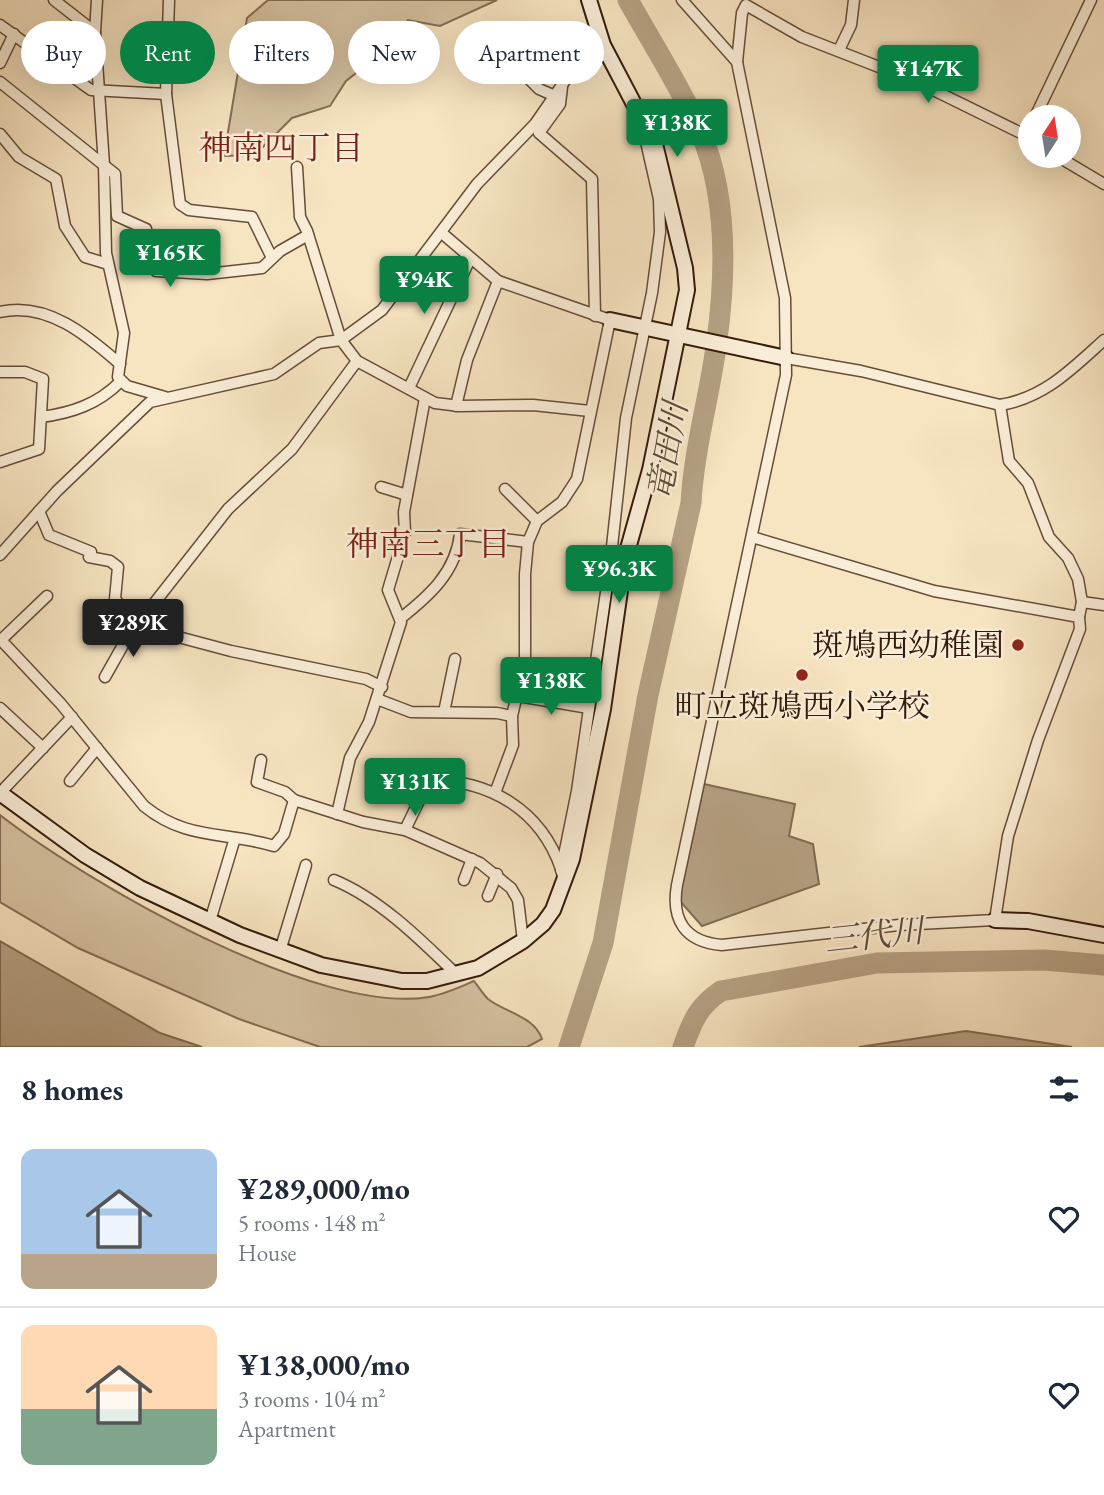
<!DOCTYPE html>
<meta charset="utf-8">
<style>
:root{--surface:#fff;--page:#f2f2f3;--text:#1f2937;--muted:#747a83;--line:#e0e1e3;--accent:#0b8043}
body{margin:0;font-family:"EB Garamond","Noto Serif JP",serif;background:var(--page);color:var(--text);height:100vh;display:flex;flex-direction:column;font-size:26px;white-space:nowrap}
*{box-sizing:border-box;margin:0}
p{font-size:23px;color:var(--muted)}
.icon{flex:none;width:38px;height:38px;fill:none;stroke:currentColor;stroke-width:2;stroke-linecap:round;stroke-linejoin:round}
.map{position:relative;height:1047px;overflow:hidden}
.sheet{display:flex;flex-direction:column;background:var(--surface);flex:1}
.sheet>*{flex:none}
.guide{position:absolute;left:21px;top:21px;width:700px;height:63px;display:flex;gap:14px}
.needle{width:46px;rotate:12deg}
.fabs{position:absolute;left:1018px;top:105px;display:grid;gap:14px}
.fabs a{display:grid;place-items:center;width:63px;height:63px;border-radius:50%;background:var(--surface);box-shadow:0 7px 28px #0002;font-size:35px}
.price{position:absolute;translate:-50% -60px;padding:0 16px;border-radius:7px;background:var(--accent);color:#fff;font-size:23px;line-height:46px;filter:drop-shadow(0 2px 4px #0008)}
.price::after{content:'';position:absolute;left:50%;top:42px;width:21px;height:16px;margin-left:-10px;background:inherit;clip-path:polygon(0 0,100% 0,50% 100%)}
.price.selected{background:#222;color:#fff}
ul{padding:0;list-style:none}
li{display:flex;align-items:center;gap:21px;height:175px;padding:0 21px}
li+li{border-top:2px solid var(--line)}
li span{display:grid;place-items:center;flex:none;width:196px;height:140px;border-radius:14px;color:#555}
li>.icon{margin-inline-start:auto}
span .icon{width:84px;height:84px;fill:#fffc;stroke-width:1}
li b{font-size:30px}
h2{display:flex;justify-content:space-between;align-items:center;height:84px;padding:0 21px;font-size:30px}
.pill{padding:0 24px;border-radius:32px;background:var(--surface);box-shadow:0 7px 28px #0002;font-size:24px;line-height:63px}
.pill.selected{background:var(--accent);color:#fff}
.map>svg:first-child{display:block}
</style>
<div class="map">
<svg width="1104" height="1047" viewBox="0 0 1104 1047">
<rect width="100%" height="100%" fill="#f7e4c1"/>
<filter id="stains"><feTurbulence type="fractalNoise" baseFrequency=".00286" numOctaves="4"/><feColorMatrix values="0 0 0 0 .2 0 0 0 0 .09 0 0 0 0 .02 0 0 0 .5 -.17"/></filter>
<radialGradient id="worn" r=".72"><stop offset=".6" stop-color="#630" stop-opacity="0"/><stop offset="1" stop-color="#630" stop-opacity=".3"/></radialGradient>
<g fill="#d6c2a2" stroke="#856e56" stroke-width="2">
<polygon points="268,0 497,0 440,26 408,20 379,55 346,81 330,106 292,118 255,155 224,156 247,18"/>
<path d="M0 815C88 883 317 1016 429 997 445 994 460 987 474 981 478 986 483 994 488 999 506 1013 534 1016 542 1039L527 1047H320L239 1019 78 948 0 902Z"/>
</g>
<g fill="#b5a083" stroke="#816b53" stroke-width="2">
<polygon points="704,784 795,804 789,836 813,844 819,884 702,926 679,900"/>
<polygon points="0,941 160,1033 202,1047 0,1047"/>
<polygon points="966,1031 1072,1047 859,1047"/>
</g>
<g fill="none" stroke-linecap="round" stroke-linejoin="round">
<g stroke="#b5a083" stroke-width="21">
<path d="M569 1047 603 943 648 695 691 503C694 448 710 395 717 340 726 273 728 195 700 131 680 86 652 43 628 0"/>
<path d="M683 1047C692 1022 698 1006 721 991L877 963 1044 960 1104 965"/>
</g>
<defs>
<g id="street">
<polyline points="54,0 95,32"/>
<polyline points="97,0 95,32 104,165 106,253 124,333 118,377 127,386 165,397"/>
<polyline points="169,0 166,94 180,204 189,210 252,217 272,258"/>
<path d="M682 0 737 62 785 298 786 375 677 885C671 920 685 942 722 945L899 925 995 920 1008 836 1038 740 1080 629 1079 617 934 591 752 537"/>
<polyline points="0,25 91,90 166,94"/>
<polyline points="168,37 195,42"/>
<polyline points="839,50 851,25 854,0"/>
<polyline points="737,62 742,13 746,5 802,37 915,81 1031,138"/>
<polyline points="0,63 14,34"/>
<polyline points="528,78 539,89 555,96"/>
<polyline points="0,82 115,174 117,216 146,229 151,265 156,271 207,274 262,268 280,251 308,235"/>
<polyline points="562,87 560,104 539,133 592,179 595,316"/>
<polyline points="1035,117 1091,0"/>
<polyline points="0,134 19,157 56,179 65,226 85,257 108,264"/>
<polyline points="1057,156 1104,184"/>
<polyline points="297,167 300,217 307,231 341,340 357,361 435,403 460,406 533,405 590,411"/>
<polyline points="443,234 498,281 610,320 577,479 562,502 537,521 528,542 525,574 525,660 512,716 513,745 495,793"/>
<path d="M0 312C47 301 88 336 120 364"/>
<path d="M786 358 861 371 1000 405C1044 398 1072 369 1104 340"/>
<polyline points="0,372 25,372 43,379 39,449 0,462"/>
<polyline points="409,388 470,259"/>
<polyline points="1000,405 1009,461 1028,483 1049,537 1068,558 1078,579 1082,602 1079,617"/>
<polyline points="456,406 467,360 498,281"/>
<path d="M41 417C72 413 98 404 120 382"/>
<polyline points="381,487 407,495"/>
<polyline points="505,489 537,521"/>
<polyline points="39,511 49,535 91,552 89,557 110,561 118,567 115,599 137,626 231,651 366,679 382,687"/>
<polyline points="0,555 57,491 150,402 274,374 319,343 341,340 382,310 477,184 535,124 598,33"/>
<polyline points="1082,602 1104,605"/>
<path d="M401 618C429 596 456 572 460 534L528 542"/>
<path d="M0 639 61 704 144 806C187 841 225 831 274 846L284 834 294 800 363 822 405 830 480 863 511 888 518 900 523 941"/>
<polyline points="1,640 47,596"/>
<polyline points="105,677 127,638 228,509 292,449 357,361"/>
<polyline points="518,696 589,708"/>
<polyline points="377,699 411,712 497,713 512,716"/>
<polyline points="0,708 43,748"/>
<polyline points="444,712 455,659"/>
<polyline points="261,760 257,782 285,792 294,800"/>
<polyline points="70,781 97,748"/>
<polyline points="0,793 72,717"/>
<polyline points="337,814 350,758 369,722 401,622 388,590 405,533 404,512 425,398"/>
<path d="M405 830 429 780C490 780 541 810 561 869"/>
<polyline points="564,879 561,870 577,791 610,565 626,418 652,293 660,232 659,199 642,124"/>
<path d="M334 880C380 899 421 940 457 975"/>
<polyline points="464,880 472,859"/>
<polyline points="488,896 497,874"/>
<polyline points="210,921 235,838"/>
<polyline points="280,951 306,865"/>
</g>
<g id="secondary">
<polyline points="610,320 786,358"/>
<polyline points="0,793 85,855 140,888 240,935 321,965 402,981 427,981 478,968 523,941 543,924 553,910 572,859 603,709 624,563 650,470 687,290 685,268 655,144 603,45 589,0"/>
<polyline points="995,920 1028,921 1104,935"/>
</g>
</defs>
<use href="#street" stroke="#654d38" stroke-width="13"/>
<use href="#secondary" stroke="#341b0a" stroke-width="18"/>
<use href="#street" stroke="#faedd7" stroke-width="10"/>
<use href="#secondary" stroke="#faedd7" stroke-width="14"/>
</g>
<g fill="#8f2418" stroke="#faedd7" stroke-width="2.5">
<circle cx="1018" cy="645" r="7"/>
<circle cx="802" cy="675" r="7"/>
</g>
<g text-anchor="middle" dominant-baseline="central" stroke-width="5" stroke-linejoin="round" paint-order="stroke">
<g font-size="32" fill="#341b0a" stroke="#faedd7" text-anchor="end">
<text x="1004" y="645">斑鳩西幼稚園</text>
<text x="802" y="706" text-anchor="middle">町立斑鳩西小学校</text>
</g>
<g font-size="33" fill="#7a1f14" stroke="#faedd7">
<text x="281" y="147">神南四丁目</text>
<text x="428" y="543">神南三丁目</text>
</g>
<g font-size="33" font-style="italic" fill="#614a34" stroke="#faedd7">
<text transform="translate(667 451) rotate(-80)">竜田川</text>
<text transform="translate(874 935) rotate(-6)">三代川</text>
</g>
</g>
<rect width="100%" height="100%" filter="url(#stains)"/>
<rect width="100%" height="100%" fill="url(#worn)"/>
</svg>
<div class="fabs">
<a><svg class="needle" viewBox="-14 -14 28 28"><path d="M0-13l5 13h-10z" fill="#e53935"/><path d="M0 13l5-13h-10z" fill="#747a83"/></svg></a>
</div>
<b class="price" style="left:928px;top:105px">¥147K</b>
<b class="price" style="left:677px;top:159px">¥138K</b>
<b class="price" style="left:170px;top:289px">¥165K</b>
<b class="price" style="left:424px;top:316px">¥94K</b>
<b class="price" style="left:619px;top:605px">¥96.3K</b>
<b class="price selected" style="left:133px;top:659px">¥289K</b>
<b class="price" style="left:551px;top:717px">¥138K</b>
<b class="price" style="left:415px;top:818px">¥131K</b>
<div class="guide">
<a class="pill">Buy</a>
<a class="pill selected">Rent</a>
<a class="pill">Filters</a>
<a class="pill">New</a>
<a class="pill">Apartment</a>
</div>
</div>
<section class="sheet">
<h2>8 homes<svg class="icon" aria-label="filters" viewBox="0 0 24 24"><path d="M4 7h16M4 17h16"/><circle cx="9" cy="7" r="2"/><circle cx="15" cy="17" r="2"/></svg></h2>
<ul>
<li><span style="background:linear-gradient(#a9c7e8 75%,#b9a48a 0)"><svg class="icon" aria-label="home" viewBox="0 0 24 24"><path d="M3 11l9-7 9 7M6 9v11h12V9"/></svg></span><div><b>¥289,000/mo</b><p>5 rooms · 148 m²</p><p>House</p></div><svg class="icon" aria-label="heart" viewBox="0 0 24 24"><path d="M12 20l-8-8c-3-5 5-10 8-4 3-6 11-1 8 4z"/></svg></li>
<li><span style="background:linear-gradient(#ffd9b3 60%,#7fa58c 0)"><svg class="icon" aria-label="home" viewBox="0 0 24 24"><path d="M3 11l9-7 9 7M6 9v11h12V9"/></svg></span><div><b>¥138,000/mo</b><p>3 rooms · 104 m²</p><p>Apartment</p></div><svg class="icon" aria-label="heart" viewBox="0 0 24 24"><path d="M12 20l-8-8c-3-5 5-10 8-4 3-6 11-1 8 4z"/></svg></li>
</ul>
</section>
